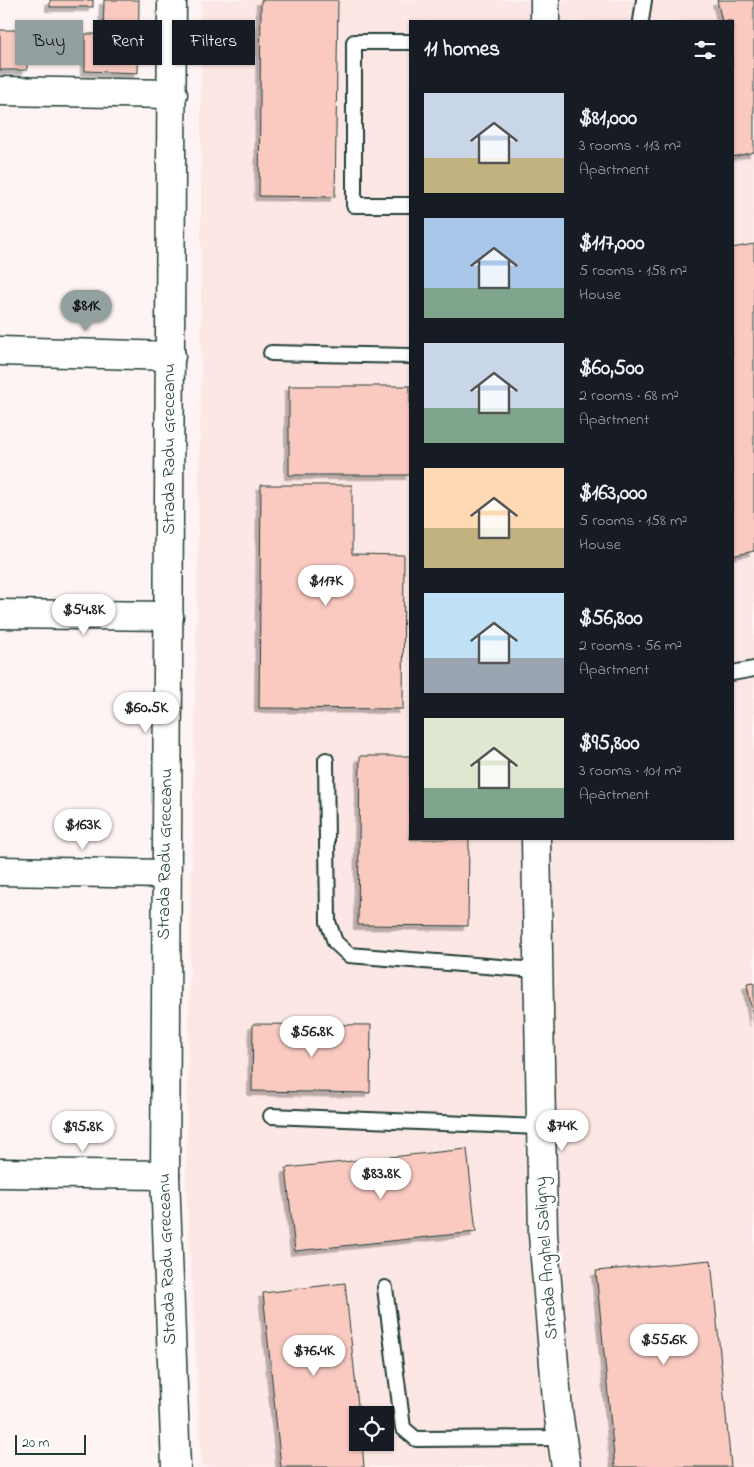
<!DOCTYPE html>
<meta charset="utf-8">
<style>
:root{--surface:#171b24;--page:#20242c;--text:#f1f3f6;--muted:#9ea1a6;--accent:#92a19f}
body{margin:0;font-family:"Indie Flower",sans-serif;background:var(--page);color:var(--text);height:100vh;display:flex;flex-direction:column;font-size:19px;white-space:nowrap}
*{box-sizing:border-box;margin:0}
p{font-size:16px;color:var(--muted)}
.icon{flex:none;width:28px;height:28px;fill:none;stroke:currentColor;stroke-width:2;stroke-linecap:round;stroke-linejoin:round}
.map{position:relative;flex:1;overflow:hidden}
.sheet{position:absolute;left:409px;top:20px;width:325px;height:820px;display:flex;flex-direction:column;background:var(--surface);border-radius:0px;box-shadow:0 1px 4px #0004}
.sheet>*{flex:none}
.guide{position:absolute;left:15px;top:20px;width:319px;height:45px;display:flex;gap:10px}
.controls{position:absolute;left:349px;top:1406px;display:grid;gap:10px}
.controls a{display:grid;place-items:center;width:45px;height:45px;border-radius:0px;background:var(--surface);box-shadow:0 1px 4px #0004;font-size:25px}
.scale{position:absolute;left:15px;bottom:12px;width:71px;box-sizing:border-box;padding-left:5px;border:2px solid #1f3d34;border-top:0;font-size:14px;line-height:18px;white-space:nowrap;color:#1f3d34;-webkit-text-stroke:4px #fff;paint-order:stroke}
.price{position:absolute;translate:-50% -42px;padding:0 11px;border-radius:18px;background:#fff;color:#222;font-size:16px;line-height:32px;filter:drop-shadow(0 1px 2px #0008)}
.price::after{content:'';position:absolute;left:50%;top:30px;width:15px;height:11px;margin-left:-8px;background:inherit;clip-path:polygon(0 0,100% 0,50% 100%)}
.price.active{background:var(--accent);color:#111}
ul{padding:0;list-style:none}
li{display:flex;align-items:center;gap:15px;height:125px;padding:0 15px}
li span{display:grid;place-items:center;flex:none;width:140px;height:100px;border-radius:0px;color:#555}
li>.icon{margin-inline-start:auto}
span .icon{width:60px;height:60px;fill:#fffc;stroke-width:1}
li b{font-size:21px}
h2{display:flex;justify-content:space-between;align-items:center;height:60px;padding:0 15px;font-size:21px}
.tag{padding:0 18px;border-radius:0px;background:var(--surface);box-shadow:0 1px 4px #0004;font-size:18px;line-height:45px}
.tag.active{background:var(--accent);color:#111}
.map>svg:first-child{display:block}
</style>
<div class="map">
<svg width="754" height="1467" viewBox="0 0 754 1467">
<defs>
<filter id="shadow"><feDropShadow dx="-4.5" dy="4.5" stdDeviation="0" flood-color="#0004"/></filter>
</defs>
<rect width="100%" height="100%" fill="#fef4f3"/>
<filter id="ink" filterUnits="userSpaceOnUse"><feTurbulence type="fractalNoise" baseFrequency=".02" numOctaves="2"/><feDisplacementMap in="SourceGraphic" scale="10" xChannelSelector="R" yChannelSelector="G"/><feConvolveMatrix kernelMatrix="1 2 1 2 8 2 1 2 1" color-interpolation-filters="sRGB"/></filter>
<g filter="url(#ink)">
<path fill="#fde7e4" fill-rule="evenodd" d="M201 0H754V1467H202L186 1180 201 379ZM410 21H732V839H410ZM358 1415H385V1442H358Z"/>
<g fill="#facac1" stroke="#1f3d34" filter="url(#shadow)">
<rect x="50" y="0" width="43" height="7"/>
<polygon points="104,0 139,0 138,73 85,71 85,34 103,34"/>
<polygon points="261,0 338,0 335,197 259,196"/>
<polygon points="717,0 754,0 754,152 732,157 732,21 722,21"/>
<rect x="0" y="30" width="27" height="40"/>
<polygon points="754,244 754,551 732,556 732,248"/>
<rect x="289" y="386" width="121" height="89"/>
<polygon points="261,485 352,485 352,554 404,555 403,709 259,708"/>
<polygon points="360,756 410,756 410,839 469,839 468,926 358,925"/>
<polygon points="754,983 754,1022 747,984"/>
<polygon points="253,1024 371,1025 370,1093 252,1091"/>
<polygon points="467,1149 476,1232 295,1251 286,1168"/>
<polygon points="711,1260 731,1467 615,1467 596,1271"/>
<polygon points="345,1283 359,1415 358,1442 362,1442 364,1467 281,1467 263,1293"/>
</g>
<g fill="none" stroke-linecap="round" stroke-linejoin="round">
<defs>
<g id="lane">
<polyline points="641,21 644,0"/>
<polyline points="410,42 354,42 354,205 410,205"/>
<polyline points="271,353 410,356"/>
<polyline points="732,673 754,669"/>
<polyline points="326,760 328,922 335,942 349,955 536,970"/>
<polyline points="271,1116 540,1127"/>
<polyline points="385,1288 403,1428 416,1439 562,1438"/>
</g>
<g id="street">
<polyline points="172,0 165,1175 176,1467"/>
<polyline points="545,21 545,0"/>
<polyline points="0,91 173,94"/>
<polyline points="0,351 171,356"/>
<polyline points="0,614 169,616"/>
<polyline points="536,839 543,1235 558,1411 566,1467"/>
<polyline points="0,871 166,874"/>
<polyline points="0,1173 165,1175"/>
</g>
</defs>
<use href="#lane" stroke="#1f3d34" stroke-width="18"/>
<use href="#street" stroke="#1f3d34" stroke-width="31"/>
<use href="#lane" stroke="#fff" stroke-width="14"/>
<use href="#street" stroke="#fff" stroke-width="28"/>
</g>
</g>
<g text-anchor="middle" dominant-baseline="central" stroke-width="4.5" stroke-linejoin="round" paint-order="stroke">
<g font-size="18" fill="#1f3d34" stroke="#fff">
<text transform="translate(170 449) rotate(-90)">Strada Radu Greceanu</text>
<text transform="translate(166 854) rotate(-89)">Strada Radu Greceanu</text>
<text transform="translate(547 1258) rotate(-94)">Strada Anghel Saligny</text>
<text transform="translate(168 1259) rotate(-92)">Strada Radu Greceanu</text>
</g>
</g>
</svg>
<div class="controls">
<a><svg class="icon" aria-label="locate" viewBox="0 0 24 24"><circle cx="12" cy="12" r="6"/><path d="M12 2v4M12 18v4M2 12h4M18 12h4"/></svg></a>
</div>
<div class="scale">20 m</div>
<b class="price active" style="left:86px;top:332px">$81K</b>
<b class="price" style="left:326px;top:607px">$117K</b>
<b class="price" style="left:84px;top:636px">$54.8K</b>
<b class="price" style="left:146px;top:734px">$60.5K</b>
<b class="price" style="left:83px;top:851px">$163K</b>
<b class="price" style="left:312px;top:1058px">$56.8K</b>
<b class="price" style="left:562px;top:1152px">$74K</b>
<b class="price" style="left:83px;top:1153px">$95.8K</b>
<b class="price" style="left:381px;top:1200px">$83.8K</b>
<b class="price" style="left:664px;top:1366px">$55.6K</b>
<b class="price" style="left:314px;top:1377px">$76.4K</b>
<div class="guide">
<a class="tag active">Buy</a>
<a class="tag">Rent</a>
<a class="tag">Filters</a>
</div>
<section class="sheet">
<h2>11 homes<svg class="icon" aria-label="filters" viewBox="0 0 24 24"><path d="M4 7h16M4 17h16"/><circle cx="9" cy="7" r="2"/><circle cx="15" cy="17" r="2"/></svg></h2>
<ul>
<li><span style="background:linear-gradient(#c9d6e8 65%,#c2b280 0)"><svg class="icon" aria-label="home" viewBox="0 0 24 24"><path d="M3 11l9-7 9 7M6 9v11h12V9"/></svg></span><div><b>$81,000</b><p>3 rooms · 113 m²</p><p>Apartment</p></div></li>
<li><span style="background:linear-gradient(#a9c7e8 70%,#7fa58c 0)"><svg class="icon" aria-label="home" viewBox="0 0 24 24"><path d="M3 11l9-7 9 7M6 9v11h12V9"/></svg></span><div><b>$117,000</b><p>5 rooms · 158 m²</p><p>House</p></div></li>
<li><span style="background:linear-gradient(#c9d6e8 65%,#7fa58c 0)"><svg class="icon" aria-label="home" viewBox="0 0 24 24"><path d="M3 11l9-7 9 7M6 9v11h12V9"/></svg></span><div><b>$60,500</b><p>2 rooms · 68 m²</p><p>Apartment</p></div></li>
<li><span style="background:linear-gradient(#ffd9b3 60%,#c2b280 0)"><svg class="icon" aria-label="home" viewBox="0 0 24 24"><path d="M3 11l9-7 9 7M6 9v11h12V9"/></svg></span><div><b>$163,000</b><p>5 rooms · 158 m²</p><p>House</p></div></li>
<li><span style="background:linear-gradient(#bfe0f5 65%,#9aa5b1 0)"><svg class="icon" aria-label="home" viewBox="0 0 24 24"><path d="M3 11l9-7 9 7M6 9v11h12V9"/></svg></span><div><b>$56,800</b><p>2 rooms · 56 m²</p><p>Apartment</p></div></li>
<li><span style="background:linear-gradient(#dfe7d0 70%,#7fa58c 0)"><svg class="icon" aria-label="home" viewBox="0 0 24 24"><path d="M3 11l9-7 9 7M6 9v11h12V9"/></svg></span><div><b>$95,800</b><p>3 rooms · 101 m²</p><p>Apartment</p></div></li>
</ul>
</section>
</div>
